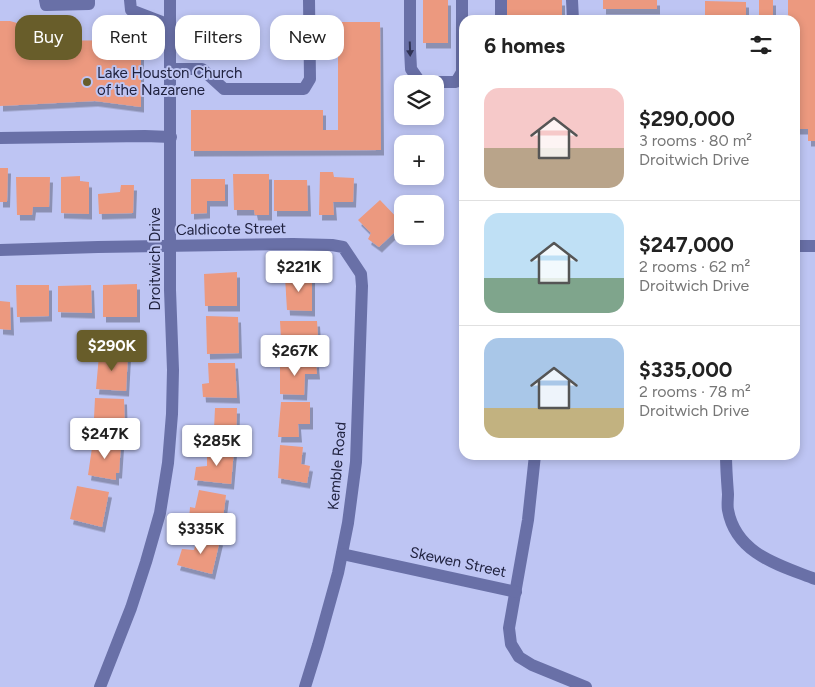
<!DOCTYPE html>
<meta charset="utf-8">
<style>
:root{--surface:#fff;--page:#f6f6f6;--text:#222;--muted:#767676;--line:#e0e0e0;--accent:#685d2a}
body{margin:0;font-family:Figtree,sans-serif;background:var(--page);color:var(--text);height:100vh;display:flex;flex-direction:column;font-size:19px;white-space:nowrap}
*{box-sizing:border-box;margin:0}
p{font-size:16px;color:var(--muted)}
.icon{flex:none;width:28px;height:28px;fill:none;stroke:currentColor;stroke-width:2;stroke-linecap:round;stroke-linejoin:round}
.map{position:relative;flex:1;overflow:hidden}
.panel{position:absolute;left:459px;top:15px;width:341px;height:445px;display:flex;flex-direction:column;background:var(--surface);border-radius:15px;box-shadow:0 2px 8px #0003}
.panel>*{flex:none}
.guide{position:absolute;left:15px;top:15px;width:369px;height:45px;display:flex;gap:10px}
.buttons{position:absolute;left:394px;top:75px;display:grid;gap:10px}
.buttons a{display:grid;place-items:center;width:50px;height:50px;border-radius:10px;background:var(--surface);box-shadow:0 2px 8px #0003;font-size:25px}
.price{position:absolute;translate:-50% -42px;padding:0 11px;border-radius:5px;background:#fff;color:#222;font-size:16px;line-height:32px;filter:drop-shadow(0 1px 2px #0008)}
.price::after{content:'';position:absolute;left:50%;top:30px;width:15px;height:11px;margin-left:-8px;background:inherit;clip-path:polygon(0 0,100% 0,50% 100%)}
.price.active{background:var(--accent);color:#fff}
ul{padding:0;list-style:none}
li{display:flex;align-items:center;gap:15px;height:125px;padding:0 25px}
li+li{border-top:1px solid var(--line)}
li span{display:grid;place-items:center;flex:none;width:140px;height:100px;border-radius:15px;color:#555}
li>.icon{margin-inline-start:auto}
span .icon{width:60px;height:60px;fill:#fffc;stroke-width:1}
li b{font-size:21px}
h2{display:flex;justify-content:space-between;align-items:center;height:60px;padding:0 25px;font-size:21px}
.chip{padding:0 18px;border-radius:15px;background:var(--surface);box-shadow:0 2px 8px #0003;font-size:18px;line-height:45px}
.chip.active{background:var(--accent);color:#fff}
.map>svg:first-child{display:block}
</style>
<div class="map">
<svg width="815" height="687" viewBox="0 0 815 687">
<defs>
<filter id="shadow"><feDropShadow dx="3" dy="5.5" stdDeviation="0" flood-color="#0004"/></filter>
</defs>
<rect width="100%" height="100%" fill="#bec5f3"/>
<g fill="#ec997f" filter="url(#shadow)">
<rect x="423" y="0" width="25" height="43"/>
<rect x="507" y="0" width="55" height="20"/>
<rect x="603" y="0" width="54" height="9"/>
<polygon points="759,0 773,0 773,18 759,17"/>
<polygon points="788,0 815,0 815,141 808,141 808,129 795,129 795,20 788,20"/>
<polygon points="705,1 746,2 746,20 705,20"/>
<polygon points="0,21 10,21 17,23 23,28 27,34 29,41 141,40 141,107 95,101 0,106"/>
<polygon points="338,22 380,22 381,150 191,151 191,110 323,110 323,130 338,130"/>
<polygon points="0,168 8,168 7,202 0,202"/>
<polygon points="320,172 333,172 334,177 354,178 353,202 333,202 334,215 319,215"/>
<polygon points="233,174 269,174 269,215 255,215 254,210 234,210"/>
<polygon points="80,176 80,181 89,182 89,214 61,213 61,177"/>
<polygon points="16,177 50,177 49,207 33,207 32,215 17,215"/>
<polygon points="191,179 225,179 225,201 207,201 207,213 191,214"/>
<polygon points="274,180 307,180 308,211 274,211"/>
<polygon points="121,185 134,185 133,213 99,214 98,194 120,192"/>
<polygon points="380,200 402,223 402,225 379,247 368,239 371,233 358,220"/>
<polygon points="237,272 237,306 205,306 204,274"/>
<polygon points="312,276 312,311 287,310 285,277"/>
<polygon points="137,284 137,317 103,317 103,285"/>
<polygon points="16,285 49,285 49,316 17,317"/>
<polygon points="91,285 92,313 58,312 58,286"/>
<polygon points="0,301 10,302 11,330 0,329"/>
<polygon points="206,316 238,317 239,353 207,354"/>
<polygon points="280,321 317,321 318,337 309,337 309,357 282,356"/>
<polygon points="128,354 126,391 96,389 99,355"/>
<polygon points="316,362 317,374 305,374 304,395 280,394 280,364"/>
<polygon points="208,363 235,363 237,398 203,397 202,384 209,383"/>
<polygon points="95,398 124,399 125,433 87,433 88,419 94,418"/>
<polygon points="281,402 310,402 310,424 298,424 299,437 278,437"/>
<polygon points="215,408 237,408 236,443 199,440 199,429 214,429"/>
<polygon points="93,441 121,444 119,473 116,473 116,480 88,475"/>
<polygon points="280,445 303,447 301,464 310,466 307,483 278,478"/>
<polygon points="207,448 234,450 231,484 194,480 196,467 207,466"/>
<polygon points="77,486 109,492 102,527 70,519"/>
<polygon points="199,490 226,495 222,526 189,520 190,507 195,508"/>
<polygon points="199,534 220,540 212,574 177,565 182,549 194,550"/>
</g>
<g fill="none" stroke-linecap="round" stroke-linejoin="round">
<g stroke="#6970a7" stroke-width="12">
<polyline points="45,0 46,5 89,4 89,0"/>
<polyline points="130,0 131,10 170,25"/>
<polyline points="410,0 410,49 411,69 420,82 456,82 462,72 462,0"/>
<polyline points="501,0 501,20"/>
<polyline points="572,0 573,20"/>
<polyline points="170,69 202,69 224,89 304,89 310,79 309,0"/>
<polyline points="0,138 145,136 171,137"/>
<polyline points="795,246 815,246"/>
<polyline points="0,250 98,247 293,244 332,245 343,247 361,274 362,286 356,462 348,523 338,573 318,645 305,687"/>
<polyline points="535,455 528,520 509,628 511,644 519,657 532,665 586,687"/>
<path d="M726 455C726 468 727 481 728 494 728 499 727 505 728 510 736 554 779 565 815 579"/>
<polyline points="342,554 516,592"/>
<polyline points="100,687 131,608 146,562 160,513 168,463 172,414 173,370 170,290 170,0"/>
</g>
</g>
<defs><path id="oneway-solid" d="M-6-.8H1V-3.2L6.5 0L1 3.2V.8H-6Z" transform="scale(1.25)"/></defs>
<use fill="#2f3254" href="#oneway-solid" transform="translate(410 49) rotate(88)"/>
<circle fill="#685d2a" stroke="#bec5f3" stroke-width="2" cx="87" cy="82" r="5"/>
<g text-anchor="middle" dominant-baseline="central" stroke-width="4" stroke-linejoin="round" paint-order="stroke">
<g font-size="15" fill="#20223f" stroke="#bec5f3" text-anchor="start">
<text x="97" y="73">Lake Houston Church<tspan x="97" dy="17">of the Nazarene</tspan></text>
</g>
<g font-size="15" fill="#20223f" stroke="#bec5f3">
<text transform="translate(231 229) rotate(-1)">Caldicote Street</text>
<text transform="translate(155 259) rotate(-90)">Droitwich Drive</text>
<text transform="translate(337 466) rotate(-85)">Kemble Road</text>
<text transform="translate(458 562) rotate(12)">Skewen Street</text>
</g>
</g>
</svg>
<div class="buttons">
<a><svg class="icon" aria-label="layers" viewBox="0 0 24 24"><path d="M12 4l9 5-9 5-9-5zM3 14l9 5 9-5"/></svg></a>
<a>+</a>
<a>−</a>
</div>
<b class="price" style="left:299px;top:293px">$221K</b>
<b class="price active" style="left:112px;top:372px">$290K</b>
<b class="price" style="left:295px;top:377px">$267K</b>
<b class="price" style="left:105px;top:460px">$247K</b>
<b class="price" style="left:217px;top:467px">$285K</b>
<b class="price" style="left:201px;top:555px">$335K</b>
<div class="guide">
<a class="chip active">Buy</a>
<a class="chip">Rent</a>
<a class="chip">Filters</a>
<a class="chip">New</a>
</div>
<section class="panel">
<h2>6 homes<svg class="icon" aria-label="filters" viewBox="0 0 24 24"><path d="M4 7h16M4 17h16"/><circle cx="9" cy="7" r="2"/><circle cx="15" cy="17" r="2"/></svg></h2>
<ul>
<li><span style="background:linear-gradient(#f6c9c9 60%,#b9a48a 0)"><svg class="icon" aria-label="home" viewBox="0 0 24 24"><path d="M3 11l9-7 9 7M6 9v11h12V9"/></svg></span><div><b>$290,000</b><p>3 rooms · 80 m²</p><p>Droitwich Drive</p></div></li>
<li><span style="background:linear-gradient(#bfe0f5 65%,#7fa58c 0)"><svg class="icon" aria-label="home" viewBox="0 0 24 24"><path d="M3 11l9-7 9 7M6 9v11h12V9"/></svg></span><div><b>$247,000</b><p>2 rooms · 62 m²</p><p>Droitwich Drive</p></div></li>
<li><span style="background:linear-gradient(#a9c7e8 70%,#c2b280 0)"><svg class="icon" aria-label="home" viewBox="0 0 24 24"><path d="M3 11l9-7 9 7M6 9v11h12V9"/></svg></span><div><b>$335,000</b><p>2 rooms · 78 m²</p><p>Droitwich Drive</p></div></li>
</ul>
</section>
</div>
